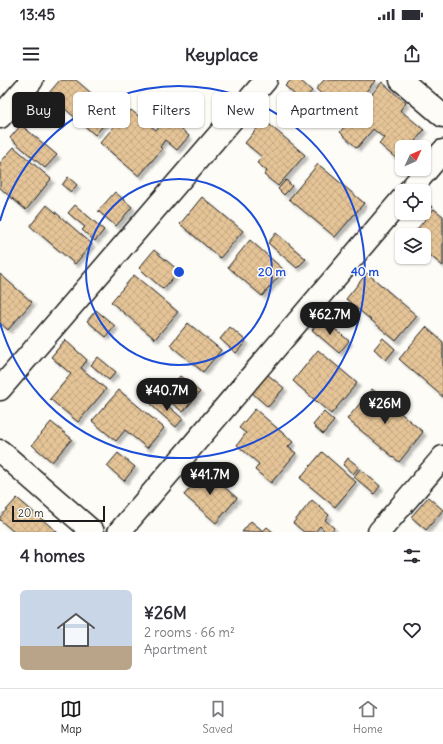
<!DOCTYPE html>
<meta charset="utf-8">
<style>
:root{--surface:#fff;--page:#f7f7f7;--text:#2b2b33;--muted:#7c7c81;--line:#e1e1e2;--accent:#1c1c1c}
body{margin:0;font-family:Delius,sans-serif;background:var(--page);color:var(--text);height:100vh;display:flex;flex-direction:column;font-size:15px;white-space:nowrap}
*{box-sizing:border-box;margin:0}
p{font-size:13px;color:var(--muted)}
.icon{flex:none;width:22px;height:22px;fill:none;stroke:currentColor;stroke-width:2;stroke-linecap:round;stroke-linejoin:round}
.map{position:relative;height:452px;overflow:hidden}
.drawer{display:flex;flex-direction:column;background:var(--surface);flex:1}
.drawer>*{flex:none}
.top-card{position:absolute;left:12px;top:12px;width:419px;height:36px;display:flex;gap:8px}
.needle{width:26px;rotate:46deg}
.buttons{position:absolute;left:395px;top:60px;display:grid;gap:8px}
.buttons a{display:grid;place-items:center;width:36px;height:36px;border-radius:6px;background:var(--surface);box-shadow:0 1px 3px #0004;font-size:20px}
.scale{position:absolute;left:12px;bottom:10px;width:93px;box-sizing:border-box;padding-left:4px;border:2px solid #1c1c1c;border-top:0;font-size:11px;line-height:14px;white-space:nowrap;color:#1c1c1c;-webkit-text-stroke:3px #fdfcf7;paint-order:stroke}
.price{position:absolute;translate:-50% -34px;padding:0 9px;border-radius:14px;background:var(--accent);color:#fff;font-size:13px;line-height:26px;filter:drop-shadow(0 1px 2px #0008)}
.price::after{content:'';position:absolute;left:50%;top:24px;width:12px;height:9px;margin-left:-6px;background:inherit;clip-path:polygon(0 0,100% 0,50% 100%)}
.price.active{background:#222;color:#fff}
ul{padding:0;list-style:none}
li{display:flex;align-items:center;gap:12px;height:100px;padding:0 20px}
li span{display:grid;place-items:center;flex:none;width:112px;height:80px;border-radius:6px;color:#555}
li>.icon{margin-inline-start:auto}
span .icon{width:48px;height:48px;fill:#fffc;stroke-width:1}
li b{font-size:17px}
h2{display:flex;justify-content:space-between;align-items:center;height:48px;padding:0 20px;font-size:17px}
.tag{padding:0 14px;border-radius:6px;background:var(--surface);box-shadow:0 1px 3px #0004;font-size:14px;line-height:36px}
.tag.active{background:var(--accent);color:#fff}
.status{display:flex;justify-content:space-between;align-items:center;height:28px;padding:0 20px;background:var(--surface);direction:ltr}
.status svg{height:11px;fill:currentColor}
header{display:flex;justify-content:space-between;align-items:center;height:52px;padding:0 20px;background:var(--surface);font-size:18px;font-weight:800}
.menu{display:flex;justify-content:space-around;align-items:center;height:56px;border-top:1px solid var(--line);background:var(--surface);font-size:11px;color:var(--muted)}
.menu a{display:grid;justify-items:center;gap:2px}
.menu .active{color:var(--accent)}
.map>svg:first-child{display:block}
</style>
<div class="status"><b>13:45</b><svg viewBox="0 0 49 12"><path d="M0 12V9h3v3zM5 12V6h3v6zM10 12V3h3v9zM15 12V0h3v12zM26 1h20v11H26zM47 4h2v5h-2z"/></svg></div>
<header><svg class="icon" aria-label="menu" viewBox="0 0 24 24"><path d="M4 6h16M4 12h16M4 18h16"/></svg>Keyplace<svg class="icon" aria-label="share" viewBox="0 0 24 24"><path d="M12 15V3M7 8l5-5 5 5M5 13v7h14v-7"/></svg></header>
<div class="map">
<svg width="443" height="452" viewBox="0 0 443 452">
<defs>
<pattern id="building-cross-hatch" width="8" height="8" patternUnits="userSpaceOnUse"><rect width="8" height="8" fill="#e5c497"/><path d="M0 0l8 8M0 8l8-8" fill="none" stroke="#c4a882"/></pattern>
<filter id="shadow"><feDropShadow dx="3.5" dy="3.5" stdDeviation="1" flood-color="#0004"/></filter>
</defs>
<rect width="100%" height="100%" fill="#fdfcf7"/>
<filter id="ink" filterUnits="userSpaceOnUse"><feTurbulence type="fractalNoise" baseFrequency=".025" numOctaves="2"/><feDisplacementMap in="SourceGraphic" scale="8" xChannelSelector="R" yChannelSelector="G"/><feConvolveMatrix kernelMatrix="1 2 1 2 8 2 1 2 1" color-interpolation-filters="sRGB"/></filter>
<g filter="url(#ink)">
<g fill="url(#building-cross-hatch)" stroke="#1c1c1c" filter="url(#shadow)">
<polygon points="60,0 76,0 114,33 95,55 48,14"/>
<polygon points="291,0 300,0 312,11 302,21 285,6"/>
<polygon points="324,0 376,0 346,35 316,9"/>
<polygon points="382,2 406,23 400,30 424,50 410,67 402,67 402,76 398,80 379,64 384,58 373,49 357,68 340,52"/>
<polygon points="131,30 156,50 167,37 189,56 177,70 165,60 160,67 162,69 139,96 100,63 123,36 125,37"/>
<polygon points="264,40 305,75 278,106 264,95 267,91 257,83 262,77 245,63"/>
<polygon points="21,45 57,75 45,88 10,58"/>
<polygon points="14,67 51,99 26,130 0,108 0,83"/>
<polygon points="318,84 364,123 335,157 289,119"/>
<polygon points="68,97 77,105 71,112 62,105"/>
<polygon points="286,100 292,106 284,115 278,109"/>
<polygon points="115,112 132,127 116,146 98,131"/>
<polygon points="202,117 243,151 220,178 180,144"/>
<polygon points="424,120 432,127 425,136 422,133 424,133"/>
<polygon points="47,125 92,164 75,184 30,146"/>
<polygon points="75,125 104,150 95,161 82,150 85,147 68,133"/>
<polygon points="434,129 443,136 443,186 427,173 424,176 424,155 412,155"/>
<polygon points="276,153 306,179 297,188 268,163"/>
<polygon points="250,160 284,190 262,216 228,187"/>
<polygon points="154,170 179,191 163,209 139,188"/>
<polygon points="367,193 417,236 396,261 346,219"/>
<polygon points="0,194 32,222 8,250 0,243"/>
<polygon points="134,195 178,232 155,259 111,222"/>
<polygon points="96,230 115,246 106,257 87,241"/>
<polygon points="322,238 349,261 339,273 312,250"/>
<polygon points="188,243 221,270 203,292 170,265"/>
<polygon points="230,247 246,261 236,273 220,259"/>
<polygon points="426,247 443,262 443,317 399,279"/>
<polygon points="383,258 395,269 386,280 374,269"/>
<polygon points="65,260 87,280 81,288 106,309 78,342 50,319 71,294 51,277"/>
<polygon points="318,270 357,303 331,334 293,301"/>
<polygon points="98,277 116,292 109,300 91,285"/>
<polygon points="267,294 284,308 268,327 251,312"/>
<polygon points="180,296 200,312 183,332 163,316"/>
<polygon points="372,309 423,352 399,382 347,339"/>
<polygon points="119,310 164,348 147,368 125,350 116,361 92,341"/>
<polygon points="158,317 183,339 176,347 151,325"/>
<polygon points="255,329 293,362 288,367 296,373 271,403 255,390 259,384 237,365 246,353 239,348"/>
<polygon points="324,332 334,341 323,354 313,345"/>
<polygon points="51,342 72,359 52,382 32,365"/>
<polygon points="322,372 356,402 335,427 300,398"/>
<polygon points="118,373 135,387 124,401 107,386"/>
<polygon points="348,378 359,387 353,394 343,385"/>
<polygon points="360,389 380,406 374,414 354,397"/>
<polygon points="205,390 237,418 216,443 184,415"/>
<polygon points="428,417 443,430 426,450 411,437"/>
<polygon points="17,418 57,452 14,452 0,440 0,437"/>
<polygon points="312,420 329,435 325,440 334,448 331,452 326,452 320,446 315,452 304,452 293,443"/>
<polygon points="251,441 263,451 267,447 273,452 242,452"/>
</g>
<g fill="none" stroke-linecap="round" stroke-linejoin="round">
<defs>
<g id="street">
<polyline points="401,0 443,36"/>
<polyline points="0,37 32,0"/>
<polyline points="409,111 443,71"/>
<polyline points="0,309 266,0"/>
<polyline points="0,371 93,452"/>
<polyline points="119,452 402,119"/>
<polyline points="379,452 443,377"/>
</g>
</defs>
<use href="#street" stroke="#1c1c1c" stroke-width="25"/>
<use href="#street" stroke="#fdfcf7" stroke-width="22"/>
</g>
</g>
<g fill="none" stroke="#1d4ed8" stroke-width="2">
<circle cx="179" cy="192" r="93"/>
<path d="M0 141A186 186 0 1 1 0 243"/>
</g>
<circle cx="179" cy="192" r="6" fill="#1d4ed8" stroke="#fdfcf7" stroke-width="2"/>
<g font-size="12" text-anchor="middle" font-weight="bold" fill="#1d4ed8" stroke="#fdfcf7" stroke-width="3" stroke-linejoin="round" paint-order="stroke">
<text x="272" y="196">20 m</text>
<text x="365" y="196">40 m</text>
</g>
</svg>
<div class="buttons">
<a><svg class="needle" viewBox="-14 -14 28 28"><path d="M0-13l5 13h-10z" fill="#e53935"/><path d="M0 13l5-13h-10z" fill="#7c7c81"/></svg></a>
<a><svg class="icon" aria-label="locate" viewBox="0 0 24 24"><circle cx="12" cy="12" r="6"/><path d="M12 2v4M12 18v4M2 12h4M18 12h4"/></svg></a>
<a><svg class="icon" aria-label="layers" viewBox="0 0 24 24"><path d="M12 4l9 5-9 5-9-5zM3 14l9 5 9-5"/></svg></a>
</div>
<div class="scale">20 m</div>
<b class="price" style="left:330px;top:256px">¥62.7M</b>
<b class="price" style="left:167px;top:332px">¥40.7M</b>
<b class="price active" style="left:385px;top:345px">¥26M</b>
<b class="price" style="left:210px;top:416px">¥41.7M</b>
<div class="top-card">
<a class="tag active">Buy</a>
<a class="tag">Rent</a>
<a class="tag">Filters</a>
<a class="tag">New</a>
<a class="tag">Apartment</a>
</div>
</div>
<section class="drawer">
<h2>4 homes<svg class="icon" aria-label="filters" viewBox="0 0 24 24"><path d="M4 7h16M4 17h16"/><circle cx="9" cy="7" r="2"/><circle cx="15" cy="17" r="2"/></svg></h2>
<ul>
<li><span style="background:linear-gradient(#c9d6e8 70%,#b9a48a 0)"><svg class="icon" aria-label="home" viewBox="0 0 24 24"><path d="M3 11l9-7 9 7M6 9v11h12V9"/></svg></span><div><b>¥26M</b><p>2 rooms · 66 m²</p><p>Apartment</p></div><svg class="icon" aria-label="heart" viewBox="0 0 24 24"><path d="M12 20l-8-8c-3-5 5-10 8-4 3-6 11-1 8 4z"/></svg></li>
</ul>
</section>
<nav class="menu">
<a class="active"><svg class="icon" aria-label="map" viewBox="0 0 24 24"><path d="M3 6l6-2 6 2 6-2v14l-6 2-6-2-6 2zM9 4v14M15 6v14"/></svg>Map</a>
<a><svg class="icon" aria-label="saved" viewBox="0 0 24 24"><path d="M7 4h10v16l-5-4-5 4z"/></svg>Saved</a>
<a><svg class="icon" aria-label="home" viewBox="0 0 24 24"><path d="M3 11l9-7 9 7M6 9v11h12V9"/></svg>Home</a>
</nav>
